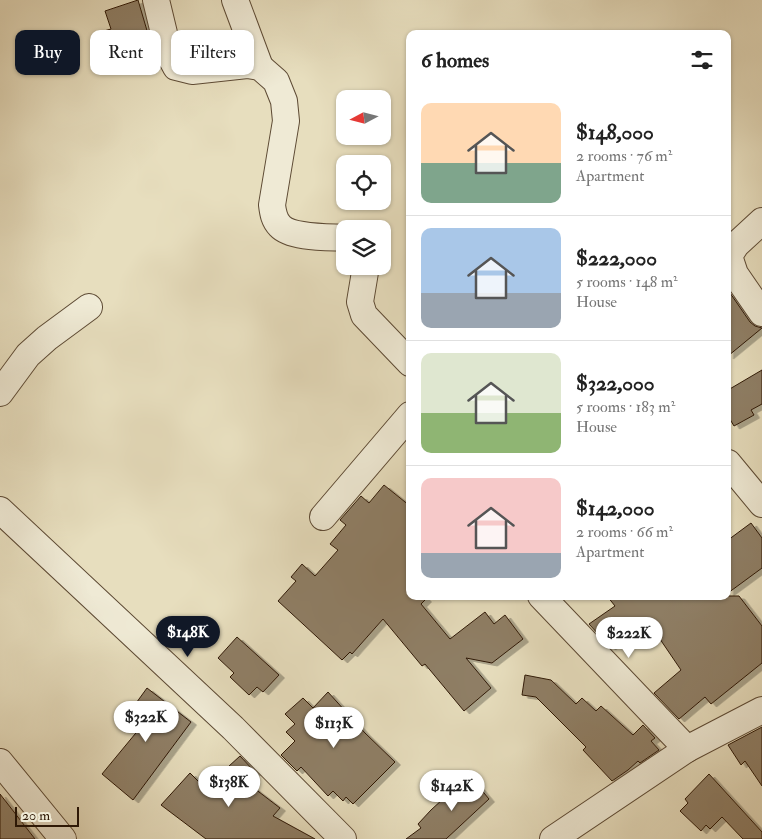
<!DOCTYPE html>
<meta charset="utf-8">
<style>
:root{--surface:#fff;--page:#f2f2f2;--text:#222;--muted:#767676;--line:#e0e0e0;--accent:#111827}
body{margin:0;font-family:"IM FELL Double Pica",serif;background:var(--page);color:var(--text);height:100vh;display:flex;flex-direction:column;font-size:19px;white-space:nowrap}
*{box-sizing:border-box;margin:0}
p{font-size:16px;color:var(--muted)}
.icon{flex:none;width:28px;height:28px;fill:none;stroke:currentColor;stroke-width:2;stroke-linecap:round;stroke-linejoin:round}
.map{position:relative;flex:1;overflow:hidden}
.sheet{position:absolute;left:406px;top:30px;width:325px;height:570px;display:flex;flex-direction:column;background:var(--surface);border-radius:10px;box-shadow:0 1px 4px #0004}
.sheet>*{flex:none}
.guide{position:absolute;left:15px;top:30px;width:316px;height:45px;display:flex;gap:10px}
.needle{width:32px;rotate:263deg}
.tools{position:absolute;left:336px;top:90px;display:grid;gap:10px}
.tools a{display:grid;place-items:center;width:55px;height:55px;border-radius:10px;background:var(--surface);box-shadow:0 1px 4px #0004;font-size:25px}
.scale{position:absolute;left:15px;bottom:12px;width:64px;box-sizing:border-box;padding-left:5px;border:2px solid #2f1906;border-top:0;font-size:14px;line-height:18px;white-space:nowrap;color:#2f1906;-webkit-text-stroke:4px #efead5;paint-order:stroke}
.price{position:absolute;translate:-50% -42px;padding:0 11px;border-radius:18px;background:#fff;color:#222;font-size:16px;line-height:32px;filter:drop-shadow(0 1px 2px #0008)}
.price::after{content:'';position:absolute;left:50%;top:30px;width:15px;height:11px;margin-left:-8px;background:inherit;clip-path:polygon(0 0,100% 0,50% 100%)}
.price.on{background:var(--accent);color:#fff}
ul{padding:0;list-style:none}
li{display:flex;align-items:center;gap:15px;height:125px;padding:0 15px}
li+li{border-top:1px solid var(--line)}
li span{display:grid;place-items:center;flex:none;width:140px;height:100px;border-radius:10px;color:#555}
li>.icon{margin-inline-start:auto}
span .icon{width:60px;height:60px;fill:#fffc;stroke-width:1}
li b{font-size:21px}
h2{display:flex;justify-content:space-between;align-items:center;height:60px;padding:0 15px;font-size:21px}
.pill{padding:0 18px;border-radius:10px;background:var(--surface);box-shadow:0 1px 4px #0004;font-size:18px;line-height:45px}
.pill.on{background:var(--accent);color:#fff}
.map>svg:first-child{display:block}
</style>
<div class="map">
<svg width="762" height="839" viewBox="0 0 762 839">
<defs>
<filter id="shadow"><feDropShadow dx="5.5" dy="3" stdDeviation="0" flood-color="#0004"/></filter>
</defs>
<rect width="100%" height="100%" fill="#e7debe"/>
<filter id="stains"><feTurbulence type="fractalNoise" baseFrequency=".004" numOctaves="4"/><feColorMatrix values="0 0 0 0 .2 0 0 0 0 .09 0 0 0 0 .02 0 0 0 .5 -.17"/></filter>
<radialGradient id="worn" r=".72"><stop offset=".6" stop-color="#630" stop-opacity="0"/><stop offset="1" stop-color="#630" stop-opacity=".3"/></radialGradient>
<g fill="#8f7f66" stroke="#2f1906" filter="url(#shadow)">
<polygon points="138,0 153,51 121,61 118,51 111,53 104,31 111,29 105,11"/>
<polygon points="728,290 750,322 755,326 762,328 728,356"/>
<polygon points="762,370 762,404 751,410 754,415 734,426 728,416 728,390"/>
<polygon points="384,485 410,506 410,596 423,596 426,599 421,604 450,639 485,612 494,624 505,615 523,639 492,663 466,658 491,688 464,711 425,664 422,666 383,619 352,654 350,652 342,660 278,601 296,581 291,577 302,564 315,576 338,550 330,544 346,525 340,520 361,496 369,503"/>
<polygon points="751,523 762,538 762,568 728,593 728,540"/>
<polygon points="607,596 739,596 762,626 762,663 711,704 705,697 679,719 654,693 681,670 647,620 610,647 589,624 615,606"/>
<polygon points="237,637 279,675 263,692 257,687 249,695 230,677 234,673 218,658"/>
<polygon points="525,675 551,680 576,704 582,698 596,711 601,706 633,735 643,725 655,738 651,741 659,750 640,763 638,761 628,770 612,781 583,750 586,747 536,697 522,695"/>
<polygon points="147,688 191,722 133,800 102,774 140,728 126,717"/>
<polygon points="328,692 365,733 395,762 353,804 346,797 343,801 333,791 328,796 301,767 297,771 281,755 295,741 286,732 295,724 285,714 303,698 313,708"/>
<polygon points="762,727 762,786 745,761 741,765 728,745"/>
<polygon points="240,756 255,772 246,782 280,808 273,816 315,839 206,839 161,805 190,773 205,788"/>
<polygon points="709,774 762,832 762,839 743,839 722,817 710,829 706,825 701,831 680,811 688,803 685,799"/>
<polygon points="469,775 489,799 446,839 406,839 421,828 418,824 431,810"/>
<polygon points="0,794 35,839 0,839"/>
</g>
<g fill="none" stroke-linecap="round" stroke-linejoin="round">
<defs>
<g id="minor">
<path d="M156 0 169 54 176 67 192 71 247 65 260 67 276 81 284 101 286 121 272 205C273 213 274 220 280 226 291 238 329 237 345 238"/>
<polyline points="235,0 260,67"/>
<polyline points="762,221 736,245 729,256 735,274 762,313"/>
<polyline points="366,266 360,302 364,315 410,363"/>
<polyline points="0,393 28,355 47,338 89,307"/>
<polyline points="728,463 762,504"/>
<polyline points="0,510 233,728 343,839"/>
<polyline points="323,517 410,415"/>
<polyline points="541,596 687,749"/>
<polyline points="0,762 63,839"/>
<polyline points="553,839 687,749 762,710"/>
</g>
</defs>
<use href="#minor" stroke="#5d4a34" stroke-width="28"/>
<use href="#minor" stroke="#efead5" stroke-width="26"/>
</g>
<rect width="100%" height="100%" filter="url(#stains)"/>
<rect width="100%" height="100%" fill="url(#worn)"/>
</svg>
<div class="tools">
<a><svg class="needle" viewBox="-14 -14 28 28"><path d="M0-13l5 13h-10z" fill="#e53935"/><path d="M0 13l5-13h-10z" fill="#767676"/></svg></a>
<a><svg class="icon" aria-label="locate" viewBox="0 0 24 24"><circle cx="12" cy="12" r="6"/><path d="M12 2v4M12 18v4M2 12h4M18 12h4"/></svg></a>
<a><svg class="icon" aria-label="layers" viewBox="0 0 24 24"><path d="M12 4l9 5-9 5-9-5zM3 14l9 5 9-5"/></svg></a>
</div>
<div class="scale">20 m</div>
<b class="price on" style="left:188px;top:658px">$148K</b>
<b class="price" style="left:629px;top:659px">$222K</b>
<b class="price" style="left:146px;top:743px">$322K</b>
<b class="price" style="left:334px;top:749px">$113K</b>
<b class="price" style="left:229px;top:808px">$138K</b>
<b class="price" style="left:452px;top:812px">$142K</b>
<div class="guide">
<a class="pill on">Buy</a>
<a class="pill">Rent</a>
<a class="pill">Filters</a>
</div>
<section class="sheet">
<h2>6 homes<svg class="icon" aria-label="filters" viewBox="0 0 24 24"><path d="M4 7h16M4 17h16"/><circle cx="9" cy="7" r="2"/><circle cx="15" cy="17" r="2"/></svg></h2>
<ul>
<li><span style="background:linear-gradient(#ffd9b3 60%,#7fa58c 0)"><svg class="icon" aria-label="home" viewBox="0 0 24 24"><path d="M3 11l9-7 9 7M6 9v11h12V9"/></svg></span><div><b>$148,000</b><p>2 rooms · 76 m²</p><p>Apartment</p></div></li>
<li><span style="background:linear-gradient(#a9c7e8 65%,#9aa5b1 0)"><svg class="icon" aria-label="home" viewBox="0 0 24 24"><path d="M3 11l9-7 9 7M6 9v11h12V9"/></svg></span><div><b>$222,000</b><p>5 rooms · 148 m²</p><p>House</p></div></li>
<li><span style="background:linear-gradient(#dfe7d0 60%,#8fb573 0)"><svg class="icon" aria-label="home" viewBox="0 0 24 24"><path d="M3 11l9-7 9 7M6 9v11h12V9"/></svg></span><div><b>$322,000</b><p>5 rooms · 183 m²</p><p>House</p></div></li>
<li><span style="background:linear-gradient(#f6c9c9 75%,#9aa5b1 0)"><svg class="icon" aria-label="home" viewBox="0 0 24 24"><path d="M3 11l9-7 9 7M6 9v11h12V9"/></svg></span><div><b>$142,000</b><p>2 rooms · 66 m²</p><p>Apartment</p></div></li>
</ul>
</section>
</div>
